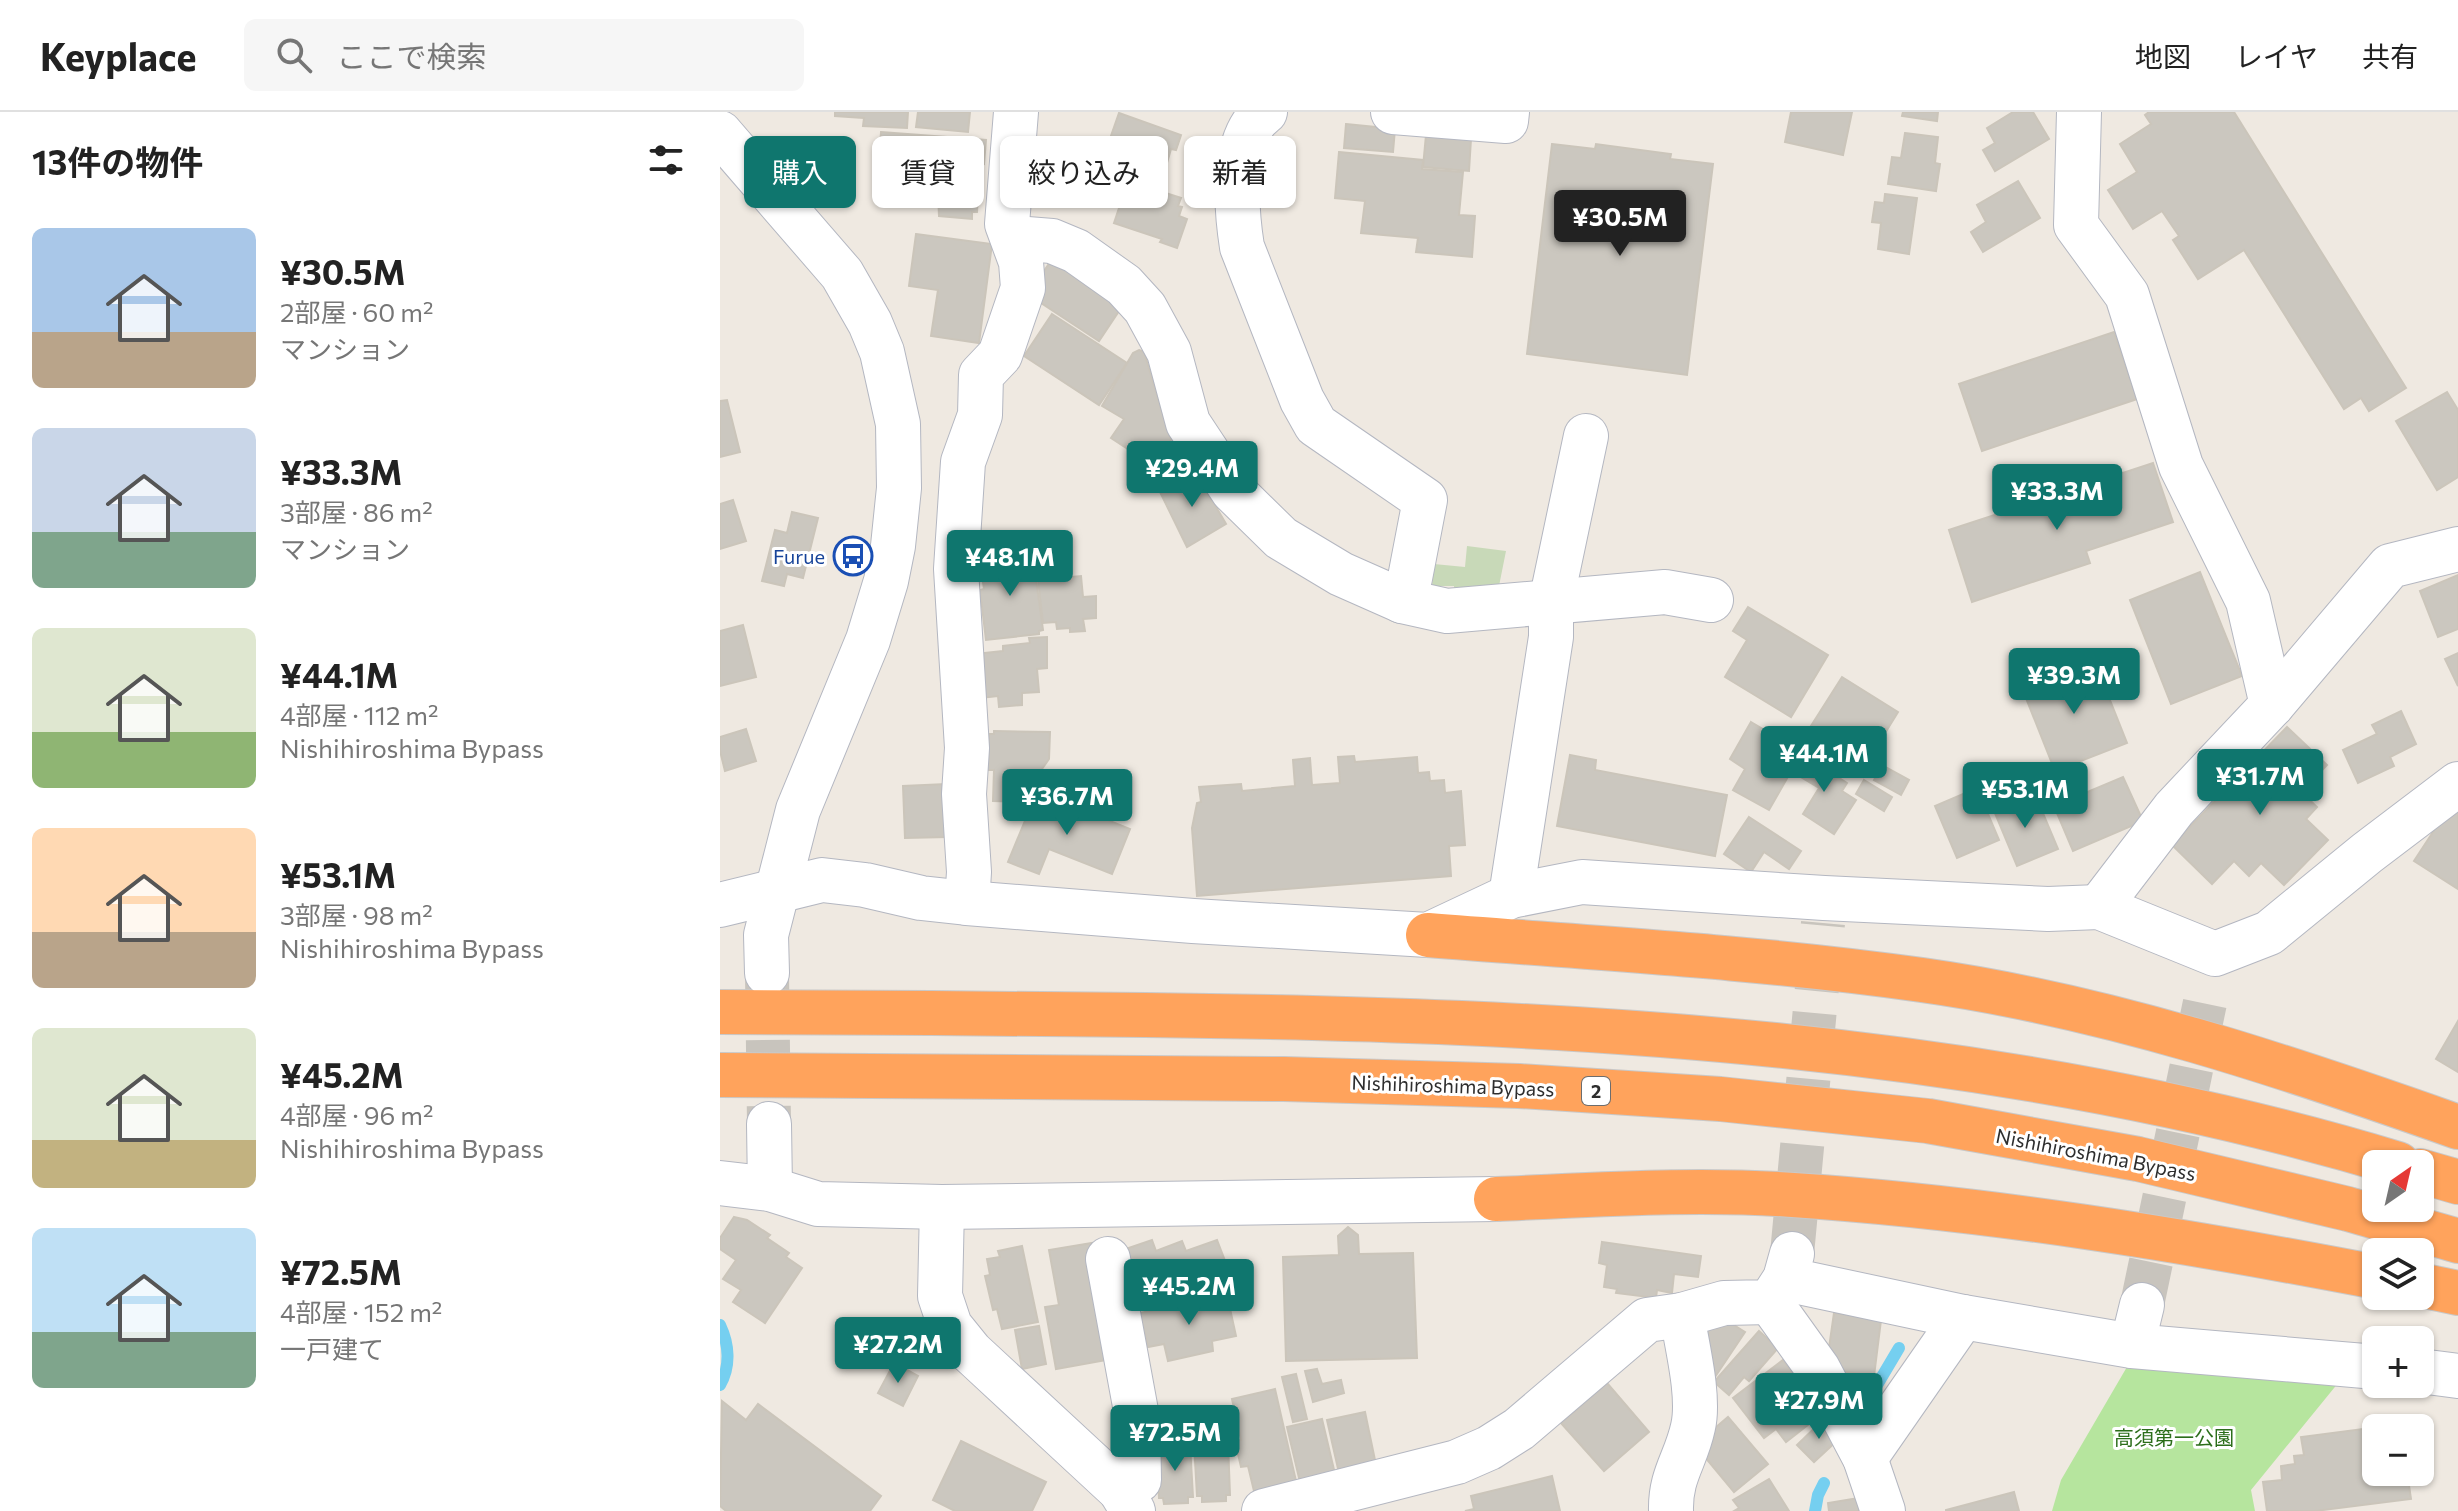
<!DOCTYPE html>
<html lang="ja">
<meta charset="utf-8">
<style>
:root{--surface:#fff;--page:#f6f6f6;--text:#222;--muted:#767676;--line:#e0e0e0;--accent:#0f766e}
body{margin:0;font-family:Commissioner,"Noto Sans JP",sans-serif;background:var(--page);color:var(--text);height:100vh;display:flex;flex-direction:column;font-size:30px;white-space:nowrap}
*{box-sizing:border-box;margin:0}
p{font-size:26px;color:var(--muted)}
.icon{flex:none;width:44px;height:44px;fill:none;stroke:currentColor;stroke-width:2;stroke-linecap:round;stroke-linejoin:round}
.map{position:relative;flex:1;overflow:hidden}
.details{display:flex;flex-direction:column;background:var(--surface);width:720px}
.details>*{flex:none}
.top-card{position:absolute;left:24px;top:24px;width:760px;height:72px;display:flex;gap:16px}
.needle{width:52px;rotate:34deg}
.buttons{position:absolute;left:1642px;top:1038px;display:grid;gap:16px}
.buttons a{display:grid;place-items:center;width:72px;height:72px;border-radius:12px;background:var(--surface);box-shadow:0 2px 6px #0004;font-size:40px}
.price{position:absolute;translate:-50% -68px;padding:0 18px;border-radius:8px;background:var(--accent);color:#fff;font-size:26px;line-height:52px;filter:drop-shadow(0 2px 4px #0008)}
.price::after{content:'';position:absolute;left:50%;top:48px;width:24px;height:18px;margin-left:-12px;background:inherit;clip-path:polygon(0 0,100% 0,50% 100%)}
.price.current{background:#222;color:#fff}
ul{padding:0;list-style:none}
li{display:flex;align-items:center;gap:24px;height:200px;padding:0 32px}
li span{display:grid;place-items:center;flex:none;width:224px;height:160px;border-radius:12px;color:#555}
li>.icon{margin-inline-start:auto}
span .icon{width:96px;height:96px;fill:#fffc;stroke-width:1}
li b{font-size:34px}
h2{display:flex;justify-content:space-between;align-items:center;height:96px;padding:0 32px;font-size:34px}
.tag{padding:0 28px;border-radius:12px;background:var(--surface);box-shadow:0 2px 6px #0004;font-size:28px;line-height:72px}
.tag.current{background:var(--accent);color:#fff}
header{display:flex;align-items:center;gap:48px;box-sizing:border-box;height:112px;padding:0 40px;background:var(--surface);border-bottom:2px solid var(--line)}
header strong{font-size:38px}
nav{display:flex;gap:44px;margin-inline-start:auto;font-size:28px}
.search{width:560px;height:72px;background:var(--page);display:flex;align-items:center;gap:20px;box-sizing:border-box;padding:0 28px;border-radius:12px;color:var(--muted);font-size:30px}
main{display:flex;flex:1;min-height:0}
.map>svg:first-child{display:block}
</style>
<header>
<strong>Keyplace</strong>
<div class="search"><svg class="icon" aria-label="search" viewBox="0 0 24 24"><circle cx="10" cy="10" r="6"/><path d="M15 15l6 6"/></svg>ここで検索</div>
<nav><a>地図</a><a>レイヤ</a><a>共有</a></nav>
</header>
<main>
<section class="details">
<h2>13件の物件<svg class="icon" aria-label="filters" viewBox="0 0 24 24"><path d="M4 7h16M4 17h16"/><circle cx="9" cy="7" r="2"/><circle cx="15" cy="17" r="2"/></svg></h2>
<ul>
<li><span style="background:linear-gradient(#a9c7e8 65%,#b9a48a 0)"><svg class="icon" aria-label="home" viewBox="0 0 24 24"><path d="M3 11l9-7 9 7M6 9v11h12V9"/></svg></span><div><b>¥30.5M</b><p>2部屋 · 60 m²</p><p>マンション</p></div></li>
<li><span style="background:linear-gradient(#c9d6e8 65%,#7fa58c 0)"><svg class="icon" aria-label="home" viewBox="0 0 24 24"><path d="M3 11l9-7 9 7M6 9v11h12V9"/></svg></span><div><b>¥33.3M</b><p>3部屋 · 86 m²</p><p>マンション</p></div></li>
<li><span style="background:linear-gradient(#dfe7d0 65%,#8fb573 0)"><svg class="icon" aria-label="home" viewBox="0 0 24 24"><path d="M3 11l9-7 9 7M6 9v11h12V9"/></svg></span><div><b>¥44.1M</b><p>4部屋 · 112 m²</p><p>Nishihiroshima Bypass</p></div></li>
<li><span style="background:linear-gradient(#ffd9b3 65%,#b9a48a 0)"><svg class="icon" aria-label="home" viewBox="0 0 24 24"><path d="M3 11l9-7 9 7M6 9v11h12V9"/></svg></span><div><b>¥53.1M</b><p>3部屋 · 98 m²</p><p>Nishihiroshima Bypass</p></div></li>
<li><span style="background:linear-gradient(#dfe7d0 70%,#c2b280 0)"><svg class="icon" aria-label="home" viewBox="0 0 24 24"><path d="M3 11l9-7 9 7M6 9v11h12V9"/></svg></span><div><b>¥45.2M</b><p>4部屋 · 96 m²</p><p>Nishihiroshima Bypass</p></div></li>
<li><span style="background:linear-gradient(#bfe0f5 65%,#7fa58c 0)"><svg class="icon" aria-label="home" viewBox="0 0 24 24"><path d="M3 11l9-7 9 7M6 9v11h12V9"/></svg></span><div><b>¥72.5M</b><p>4部屋 · 152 m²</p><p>一戸建て</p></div></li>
</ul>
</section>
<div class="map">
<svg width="1738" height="1399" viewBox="0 0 1738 1399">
<rect width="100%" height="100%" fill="#efe9e1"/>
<polygon fill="#b6e59e" points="1411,1248 1623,1265 1531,1378 1535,1399 1332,1399 1341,1368"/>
<polygon fill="#c8d9b8" points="747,434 786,439 778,479 734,482 734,474 712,474 714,452 745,455"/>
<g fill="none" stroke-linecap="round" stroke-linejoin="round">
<g stroke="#75cff0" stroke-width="12">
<path d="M0 1213C9 1232 11 1254 0 1273"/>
<polyline points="1144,1295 1179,1236"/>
<polyline points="1095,1399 1098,1383 1104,1371"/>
</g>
</g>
<g fill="#cbc7bf" stroke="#cbc5ba" stroke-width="2">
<polygon points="115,0 188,0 187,16 143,14 144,6 115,4"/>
<polygon points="198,0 250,0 248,20 196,15"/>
<polygon points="1071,0 1132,0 1123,43 1065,30"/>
<polygon points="1183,0 1218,0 1217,9 1182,4"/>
<polygon points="1293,0 1313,0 1329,27 1275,59 1263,38 1275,31 1267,16"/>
<polygon points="1429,0 1514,0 1686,276 1649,299 1641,286 1624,297 1524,138 1478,167 1453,128 1459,124 1442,99 1413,117 1388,78 1417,60 1400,32 1431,12 1425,3"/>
<polygon points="399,1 461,23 456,38 451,37 447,51 431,45 426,59 406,53 399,72 377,64"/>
<polygon points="626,12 675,17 673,40 624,36"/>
<polygon points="161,20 266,28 264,52 260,51 257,100 252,100 252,107 219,104 218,81 163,77 164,67 158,67"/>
<polygon points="1185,21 1218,25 1215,51 1220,52 1216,79 1168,72 1172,45 1181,46"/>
<polygon points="706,23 751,27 749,59 703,55"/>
<polygon points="832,32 875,37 876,32 951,42 950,47 993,52 967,263 807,242"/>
<polygon points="619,40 703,48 702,57 743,60 739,103 755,104 752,145 696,140 698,126 641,121 645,89 615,86"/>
<polygon points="415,65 432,70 430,76 461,86 458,94 462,95 459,104 467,107 457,136 440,130 442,127 394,111 409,66 414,68"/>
<polygon points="1298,69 1320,106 1263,140 1251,120 1266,110 1257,93"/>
<polygon points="1165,82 1197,86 1189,142 1158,137 1161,111 1152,110 1155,90 1164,91"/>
<polygon points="196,122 272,132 259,231 211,224 218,178 189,174"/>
<polygon points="333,146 403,193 379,229 315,187 317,169"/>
<polygon points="332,202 407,251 379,293 304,244"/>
<polygon points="1394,220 1417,287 1262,339 1239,272"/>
<polygon points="419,238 424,240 451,328 434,354 391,326 404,307 382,294 413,241"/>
<polygon points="1727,280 1738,298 1738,365 1717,378 1676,309"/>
<polygon points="7,288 20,340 0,345 0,289"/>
<polygon points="1433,351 1453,410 1366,439 1370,451 1252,490 1229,418"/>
<polygon points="475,359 506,412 467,435 440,380"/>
<polygon points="13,388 26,429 0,437 0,392"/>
<polygon points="72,400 98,406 83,466 67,462 64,474 42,469 55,418 67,421"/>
<polygon points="309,444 310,453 314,452 323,518 319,519 319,522 266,528 260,478 264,477 260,449"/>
<polygon points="1480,460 1522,564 1451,592 1410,488"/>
<polygon points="1738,463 1738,517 1718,525 1700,479"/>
<polygon points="361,464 363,485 376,484 376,506 363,507 365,519 350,520 350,516 337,517 336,510 323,511 318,468"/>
<polygon points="1028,495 1108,543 1071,605 1005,565 1027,528 1013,519"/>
<polygon points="23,513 36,565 0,574 0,519"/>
<polygon points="327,525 327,556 317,557 319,580 302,581 302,593 279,595 278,584 261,586 256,542 283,539 283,534 310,531 309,526"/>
<polygon points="1738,541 1738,574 1725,547"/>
<polygon points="1374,548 1407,631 1335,659 1302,576"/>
<polygon points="1122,565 1178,600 1141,660 1084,625"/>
<polygon points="1681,599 1696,632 1670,645 1674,654 1638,671 1623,638 1657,622 1652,613"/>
<polygon points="1031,610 1073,635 1060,658 1069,663 1049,698 1013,678 1025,657 1010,647"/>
<polygon points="1567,615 1607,653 1581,680 1597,695 1586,707 1608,728 1564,773 1541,751 1529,764 1514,749 1492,772 1452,733"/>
<polygon points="26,617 36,649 5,659 0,639 0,625"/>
<polygon points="274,619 330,620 329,647 322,657 322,662 318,662 317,673 311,673 311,690 273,689 274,658 268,658 269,622 274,622"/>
<polygon points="1080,641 1127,671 1122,679 1136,688 1114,722 1083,702 1099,676 1069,658"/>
<polygon points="850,643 876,648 875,658 1007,683 995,744 837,714"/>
<polygon points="634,644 635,650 697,645 698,661 709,660 710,669 724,668 725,681 741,679 745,733 729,734 731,764 477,784 472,716 477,691 481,690 479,675 521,672 522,679 575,674 573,648 590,646 592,673 620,671 618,645"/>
<polygon points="1162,653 1189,668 1181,683 1154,668"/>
<polygon points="1403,665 1423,709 1353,739 1334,694"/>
<polygon points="1144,668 1172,685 1164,699 1136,682"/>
<polygon points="226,672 228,725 185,726 183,674"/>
<polygon points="1257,676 1279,728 1237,746 1215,694"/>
<polygon points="316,682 362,702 363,698 410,717 392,762 329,737 319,762 288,750"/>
<polygon points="1297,683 1301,694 1317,687 1338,737 1297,754 1272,694"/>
<polygon points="1730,694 1738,699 1738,777 1694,749"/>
<polygon points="1029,705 1081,739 1069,757 1044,740 1031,760 1004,742"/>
<polygon points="1738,909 1738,960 1716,947"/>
<polygon points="14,1105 27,1108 50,1123 47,1126 69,1141 66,1145 82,1156 45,1211 13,1190 21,1178 3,1167 16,1148 0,1137 0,1126"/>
<polygon points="628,1115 638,1123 639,1142 693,1141 697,1246 566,1249 563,1145 619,1143 618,1124"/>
<polygon points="432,1128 436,1139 462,1129 466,1139 497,1128 512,1167 457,1188 454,1180 418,1193 403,1138"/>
<polygon points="882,1130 981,1144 978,1165 954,1162 952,1181 937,1178 936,1186 896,1181 897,1177 884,1175 887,1153 879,1151"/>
<polygon points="372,1131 392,1247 336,1257 325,1195 339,1193 329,1138"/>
<polygon points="302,1134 318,1210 282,1217 277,1197 273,1198 265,1164 270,1163 267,1147 280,1145 278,1139"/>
<polygon points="507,1183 516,1224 492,1229 493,1239 448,1249 444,1232 428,1235 420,1201"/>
<polygon points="1114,1201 1161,1208 1154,1264 1106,1257"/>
<polygon points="1001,1205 1025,1220 993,1268 974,1238 994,1208"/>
<polygon points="319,1214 326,1252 302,1257 295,1218"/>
<polygon points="1039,1219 1058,1236 1029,1269 1024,1265 1009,1283 994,1270"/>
<polygon points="1063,1248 1094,1289 1080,1300 1089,1312 1066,1330 1056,1317 1044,1326 1013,1286"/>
<polygon points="174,1251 198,1264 183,1294 158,1281"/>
<polygon points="597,1257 602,1272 621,1268 624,1281 593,1290 585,1259"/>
<polygon points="576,1262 587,1307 573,1310 562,1265"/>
<polygon points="887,1271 929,1320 884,1359 841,1311"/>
<polygon points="555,1277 576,1369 534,1379 528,1354 521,1355 515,1329 521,1328 512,1287"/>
<polygon points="2,1289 26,1308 38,1292 161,1384 150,1399 6,1399 0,1394"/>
<polygon points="645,1300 656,1353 619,1361 607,1308"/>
<polygon points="1008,1305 1048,1352 1014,1380 975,1333"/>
<polygon points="602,1307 615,1362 580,1370 567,1315"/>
<polygon points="1103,1308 1120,1326 1094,1350 1077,1333"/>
<polygon points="1681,1312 1682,1316 1656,1316 1656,1360 1687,1360 1691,1387 1595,1399 1547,1399 1543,1370 1562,1368 1561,1354 1575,1352 1574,1344 1584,1343 1581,1325"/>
<polygon points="241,1329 326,1370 312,1399 235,1399 213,1388"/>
<polygon points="508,1330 510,1383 506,1383 506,1389 482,1390 482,1384 477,1384 474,1331"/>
<polygon points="470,1332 473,1385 468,1385 468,1391 444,1392 443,1386 439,1386 436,1334"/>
<polygon points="832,1364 840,1399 745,1399 754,1397 751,1384"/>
<polygon points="1049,1367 1069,1399 1014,1399 1019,1396 1013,1388"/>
<polygon points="1294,1380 1299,1399 1226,1399 1226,1398"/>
<polygon points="1145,1385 1147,1399 1109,1399 1108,1391"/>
</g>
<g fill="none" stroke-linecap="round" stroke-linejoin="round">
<g stroke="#c8c4bd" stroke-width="44" stroke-dasharray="44 22" stroke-linecap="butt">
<polyline points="47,862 49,1012"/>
<polyline points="1072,1142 1103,811"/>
<polyline points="1422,1193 1488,876"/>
</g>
<defs>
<g id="minor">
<path d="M545 0C510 25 516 97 522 135L582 288 596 313 705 388 690 466 682 489"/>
<polyline points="673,0 786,9 787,0"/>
<polyline points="1359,0 1356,113 1407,183 1461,354 1528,489 1552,593"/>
<polyline points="0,21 122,162 150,211 162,240 178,312 179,376 173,434 166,469 148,528 78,698 46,823 47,861"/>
<polyline points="294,126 332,129 356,139 404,173 425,196 449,240 468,311 513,379 561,426 621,462 682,489 727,499 945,480 991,488"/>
<polyline points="791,784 831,525 831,490 866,324"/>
<polyline points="247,791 249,760 244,682 247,636 236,457 243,350 260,303 261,263 280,243 303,176 301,150 287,112 296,0"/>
<polyline points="0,793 102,768 145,773 201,786 247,791 473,809 708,823 791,784 862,770 1104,786 1328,797 1379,795 1495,842 1549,821 1647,741 1738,672"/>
<polyline points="1379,795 1454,697 1552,593 1670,454 1738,437"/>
<polyline points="49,1012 50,1077"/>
<polyline points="0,1071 50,1077 98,1092 222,1095 776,1087"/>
<polyline points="222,1095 220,1184 230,1214 251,1240 400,1378 413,1399"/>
<polyline points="388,1147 418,1310 419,1368 400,1378"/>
<polyline points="1065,1167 1243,1205 1412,1234 1656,1255"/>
<polyline points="1050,1190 1098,1257 1145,1346 1163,1399"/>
<polyline points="1412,1234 1422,1193"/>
<polyline points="1700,1259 1738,1264"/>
<polyline points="1145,1346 1243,1205"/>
<polyline points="544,1399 737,1350 769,1336 799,1317 927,1208 962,1203 1004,1191 1050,1190 1065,1167 1072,1142"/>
<path d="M951 1399C950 1363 966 1348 973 1315 980 1285 967 1234 962 1203"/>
</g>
<g id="highway">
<path d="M708 823C872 836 1038 845 1202 868 1386 894 1563 953 1738 1015"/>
<path d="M0 900C142 900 283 902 425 903 846 908 1272 929 1678 1052"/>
<polyline points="0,963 564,967 799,974 1000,987 1208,1009 1418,1047 1628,1097 1738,1129"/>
<polyline points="1700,1059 1738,1070"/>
<path d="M776 1087C875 1083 975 1076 1073 1083 1270 1096 1463 1128 1656 1165"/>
<polyline points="1700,1173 1738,1181"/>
</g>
</defs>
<use href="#minor" stroke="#b4b7c1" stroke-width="46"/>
<use href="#highway" stroke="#c9c9c9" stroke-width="46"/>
<use href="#minor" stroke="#fff" stroke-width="44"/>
<use href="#highway" stroke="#ffa35c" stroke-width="44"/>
</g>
<defs>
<symbol id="bus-ring" viewBox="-11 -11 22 22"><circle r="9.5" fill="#fff" stroke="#1a4fb4" stroke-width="1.5"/><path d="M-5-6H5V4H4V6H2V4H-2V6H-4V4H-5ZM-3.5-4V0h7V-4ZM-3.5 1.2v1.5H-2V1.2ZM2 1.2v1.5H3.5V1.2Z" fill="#1a4fb4"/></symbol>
</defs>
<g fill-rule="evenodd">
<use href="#bus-ring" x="111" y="422" width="44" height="44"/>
</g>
<g text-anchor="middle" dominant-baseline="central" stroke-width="6" stroke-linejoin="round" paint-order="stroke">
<rect fill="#fff" stroke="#6d6d6d" stroke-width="2" x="862" y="965" width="28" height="28" rx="6"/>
<g font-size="18" font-weight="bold" fill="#2e2e2e">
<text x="876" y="979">2</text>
</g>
<g font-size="20" fill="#164399" stroke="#fff" text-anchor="end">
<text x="105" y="444">Furue</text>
</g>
<g font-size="20" fill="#2e2e2e" stroke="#fff">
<text transform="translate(733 973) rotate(2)">Nishihiroshima Bypass</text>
<text transform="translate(1376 1042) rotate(11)">Nishihiroshima Bypass</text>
</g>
<g font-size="20" fill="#2c6e1b" stroke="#fff">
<text x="1454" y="1325">高須第一公園</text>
</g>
</g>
</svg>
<div class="buttons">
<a><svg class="needle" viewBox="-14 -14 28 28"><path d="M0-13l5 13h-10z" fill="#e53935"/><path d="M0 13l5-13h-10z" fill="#767676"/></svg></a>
<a><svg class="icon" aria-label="layers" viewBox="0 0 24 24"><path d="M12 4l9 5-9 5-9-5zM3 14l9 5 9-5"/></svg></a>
<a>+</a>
<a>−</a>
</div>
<b class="price current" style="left:900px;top:146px">¥30.5M</b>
<b class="price" style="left:472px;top:397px">¥29.4M</b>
<b class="price" style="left:1337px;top:420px">¥33.3M</b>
<b class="price" style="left:290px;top:486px">¥48.1M</b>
<b class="price" style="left:1354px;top:604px">¥39.3M</b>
<b class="price" style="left:1104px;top:682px">¥44.1M</b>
<b class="price" style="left:1540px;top:705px">¥31.7M</b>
<b class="price" style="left:1305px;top:718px">¥53.1M</b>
<b class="price" style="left:347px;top:725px">¥36.7M</b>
<b class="price" style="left:469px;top:1215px">¥45.2M</b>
<b class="price" style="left:178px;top:1273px">¥27.2M</b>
<b class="price" style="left:1099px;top:1329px">¥27.9M</b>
<b class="price" style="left:455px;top:1361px">¥72.5M</b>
<div class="top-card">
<a class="tag current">購入</a>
<a class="tag">賃貸</a>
<a class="tag">絞り込み</a>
<a class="tag">新着</a>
</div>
</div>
</main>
